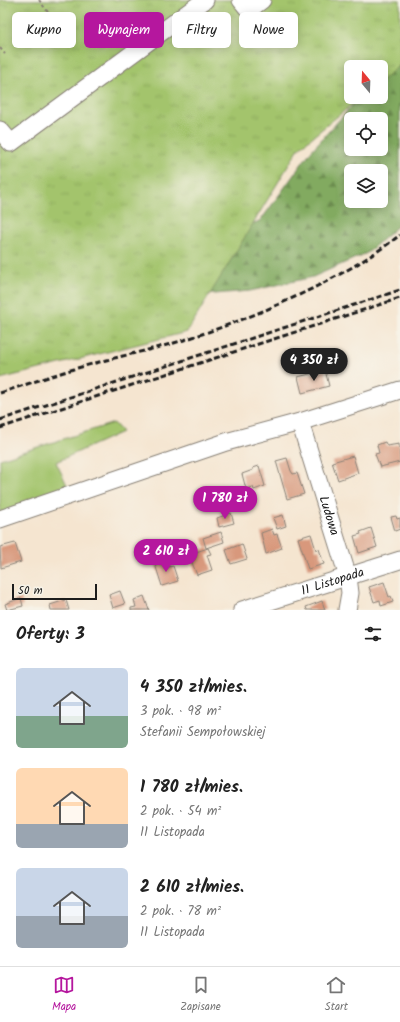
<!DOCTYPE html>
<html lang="pl">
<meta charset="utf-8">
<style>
:root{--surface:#fff;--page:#f6f6f6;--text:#222;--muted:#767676;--line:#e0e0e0;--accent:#b5179e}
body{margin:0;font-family:Kalam,sans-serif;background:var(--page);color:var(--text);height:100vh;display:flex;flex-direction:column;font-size:15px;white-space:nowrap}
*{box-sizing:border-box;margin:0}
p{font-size:13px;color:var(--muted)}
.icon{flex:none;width:22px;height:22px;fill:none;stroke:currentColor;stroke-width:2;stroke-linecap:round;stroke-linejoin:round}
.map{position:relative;height:610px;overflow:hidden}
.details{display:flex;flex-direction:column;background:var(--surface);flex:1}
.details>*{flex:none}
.hud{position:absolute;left:12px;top:12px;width:376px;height:36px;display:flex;gap:8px}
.needle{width:26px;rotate:341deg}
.tools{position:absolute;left:344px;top:60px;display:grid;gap:8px}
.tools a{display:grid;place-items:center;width:44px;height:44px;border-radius:6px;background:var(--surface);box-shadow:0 2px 10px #0003;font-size:20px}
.scale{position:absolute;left:12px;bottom:10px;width:85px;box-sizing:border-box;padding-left:4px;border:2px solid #1c1c1c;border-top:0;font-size:11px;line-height:14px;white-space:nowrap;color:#1c1c1c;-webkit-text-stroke:3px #f7f3e8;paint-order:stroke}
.price{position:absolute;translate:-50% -34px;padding:0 9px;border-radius:14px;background:var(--accent);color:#fff;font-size:13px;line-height:26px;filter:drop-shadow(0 1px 2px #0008)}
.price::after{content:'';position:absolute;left:50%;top:24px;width:12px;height:9px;margin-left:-6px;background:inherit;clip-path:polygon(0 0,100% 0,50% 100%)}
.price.on{background:#222;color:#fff}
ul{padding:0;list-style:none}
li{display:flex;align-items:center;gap:12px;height:100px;padding:0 16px}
li span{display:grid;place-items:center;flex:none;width:112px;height:80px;border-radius:6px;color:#555}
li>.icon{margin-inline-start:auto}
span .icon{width:48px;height:48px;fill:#fffc;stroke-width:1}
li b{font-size:17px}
h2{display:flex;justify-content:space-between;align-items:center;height:48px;padding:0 16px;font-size:17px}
.tag{padding:0 14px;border-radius:6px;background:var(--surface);box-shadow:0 2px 10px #0003;font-size:14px;line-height:36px}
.tag.on{background:var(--accent);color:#fff}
.tab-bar{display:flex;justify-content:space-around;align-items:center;height:56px;border-top:1px solid var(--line);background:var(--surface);font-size:11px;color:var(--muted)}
.tab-bar a{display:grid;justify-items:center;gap:2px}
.tab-bar .on{color:var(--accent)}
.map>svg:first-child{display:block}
</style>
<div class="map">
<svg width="400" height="610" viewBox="0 0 400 610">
<defs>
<pattern id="forest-firs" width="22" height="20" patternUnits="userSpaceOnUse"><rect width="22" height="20" fill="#82aa60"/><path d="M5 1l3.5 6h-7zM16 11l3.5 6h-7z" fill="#6a8a4e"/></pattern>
<pattern id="park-tufts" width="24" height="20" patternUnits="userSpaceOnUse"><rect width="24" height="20" fill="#a3c46c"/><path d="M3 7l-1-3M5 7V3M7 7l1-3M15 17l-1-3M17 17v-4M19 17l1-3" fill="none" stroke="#8ca85d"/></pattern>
</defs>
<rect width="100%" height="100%" fill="#f7f3e8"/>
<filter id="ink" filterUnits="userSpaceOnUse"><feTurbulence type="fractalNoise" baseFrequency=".025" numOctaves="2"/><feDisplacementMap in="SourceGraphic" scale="8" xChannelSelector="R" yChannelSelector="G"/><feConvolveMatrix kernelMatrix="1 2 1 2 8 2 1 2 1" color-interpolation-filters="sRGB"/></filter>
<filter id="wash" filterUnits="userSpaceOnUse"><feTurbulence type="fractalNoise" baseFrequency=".012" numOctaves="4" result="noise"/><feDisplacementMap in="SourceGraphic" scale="16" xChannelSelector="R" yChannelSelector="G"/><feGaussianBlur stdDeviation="0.9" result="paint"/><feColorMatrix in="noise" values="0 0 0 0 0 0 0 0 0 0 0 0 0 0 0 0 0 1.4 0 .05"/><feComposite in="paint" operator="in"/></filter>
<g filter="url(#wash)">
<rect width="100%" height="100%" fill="#f5e5d0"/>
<polygon fill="#a3c46c" stroke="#607044" points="114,423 122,432 56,462 69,489 0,515 0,459"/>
<path fill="url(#forest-firs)" stroke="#4f633e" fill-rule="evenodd" d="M400 66V224L367 253 313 277 250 291 203 295 234 233 261 220 311 151 360 97H381V76ZM351 119H381V149H351ZM351 171H381V201H351Z"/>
<polygon fill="url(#park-tufts)" stroke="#607044" points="0,0 400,0 400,65 381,81 381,67 351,67 351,97 361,97 299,148 187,332 0,379"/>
<g id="blocks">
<g fill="#d8987c">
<polygon points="325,370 329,386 302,393 298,377"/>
<polygon points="385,442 387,446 399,444 400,462 380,467 375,454 379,453 377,445"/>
<polygon points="353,456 358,473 338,480 332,462"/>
<polygon points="287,458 291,471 293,474 297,473 304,494 287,499 276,461"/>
<polygon points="259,466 265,486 254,490 253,487 246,489 242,474 253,470 253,468"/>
<polygon points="231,513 234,523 219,527 217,518"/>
<polygon points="283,515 286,526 277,529 273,518"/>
<polygon points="396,516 397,519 400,518 400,529 395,531 391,517"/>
<polygon points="371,528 377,547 359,553 354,536 361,534 360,532"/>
<polygon points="272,529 274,535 277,534 282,548 266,554 261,533"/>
<polygon points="221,532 224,542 206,548 203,538"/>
<polygon points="311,534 316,550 319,549 324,564 308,569 298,538"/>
<polygon points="15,543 21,562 1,568 0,547"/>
<polygon points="242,544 247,559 231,564 226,550"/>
<polygon points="208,548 211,554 207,555 212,570 197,575 191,560 195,559 193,553"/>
<polygon points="161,552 163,559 150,563 148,556"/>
<polygon points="167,560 169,567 173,566 178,581 162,586 155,564"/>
<polygon points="384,582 389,597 391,596 393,602 381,606 380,600 374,602 369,587"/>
<polygon points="120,591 125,604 113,608 109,595"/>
<polygon points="144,596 149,610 131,610 131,608 136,607 134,600"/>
<polygon points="21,598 23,606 7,610 5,604"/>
<polygon points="66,600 69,610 51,610 50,605"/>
<polygon points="322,601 325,610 307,610 306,607"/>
</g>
</g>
</g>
<g filter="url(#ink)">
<use href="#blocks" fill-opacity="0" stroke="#888076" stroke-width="1"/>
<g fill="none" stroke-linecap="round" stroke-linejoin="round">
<defs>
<g id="minor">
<polyline points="241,0 249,10 262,0"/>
<polyline points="0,130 11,143 205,0"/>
<path id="s1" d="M300 422 348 577 350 593 347 610"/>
<polyline points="0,519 226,442 300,422 400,390"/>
<path id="s2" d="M242 610 400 560"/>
</g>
</defs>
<use href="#minor" stroke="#888076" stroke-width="19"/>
<g stroke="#888076" stroke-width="2" stroke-dasharray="3 3" stroke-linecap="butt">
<polyline points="39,0 53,19"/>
<polyline points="0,48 5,54"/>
</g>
<use href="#minor" stroke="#fff" stroke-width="17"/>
<g stroke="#1c1c1c" stroke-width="3" stroke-dasharray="6 3" stroke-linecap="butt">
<path d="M0 393C31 383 61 372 92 364 120 356 147 351 174 343 247 321 340 282 400 235"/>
<polyline points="0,420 400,290"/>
<polyline points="0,428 400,298"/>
</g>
</g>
</g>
<g text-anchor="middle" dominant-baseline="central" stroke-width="3" stroke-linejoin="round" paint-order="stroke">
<g font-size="13" fill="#1c1c1c" stroke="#f7f3e8">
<text stroke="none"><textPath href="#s1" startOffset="98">Ludowa</textPath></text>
<text stroke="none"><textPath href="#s2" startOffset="95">11 Listopada</textPath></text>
</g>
</g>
</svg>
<div class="tools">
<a><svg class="needle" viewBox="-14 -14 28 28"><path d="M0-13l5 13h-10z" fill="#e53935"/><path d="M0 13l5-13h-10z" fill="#767676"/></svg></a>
<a><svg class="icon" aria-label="locate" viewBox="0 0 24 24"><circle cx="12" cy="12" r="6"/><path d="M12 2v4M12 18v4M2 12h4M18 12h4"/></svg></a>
<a><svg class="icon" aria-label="layers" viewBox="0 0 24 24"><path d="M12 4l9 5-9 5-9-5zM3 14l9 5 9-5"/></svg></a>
</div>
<div class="scale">50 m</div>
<b class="price on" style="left:314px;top:382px">4 350 zł</b>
<b class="price" style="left:225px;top:520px">1 780 zł</b>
<b class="price" style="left:166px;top:573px">2 610 zł</b>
<div class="hud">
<a class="tag">Kupno</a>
<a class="tag on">Wynajem</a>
<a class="tag">Filtry</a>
<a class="tag">Nowe</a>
</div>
</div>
<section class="details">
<h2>Oferty: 3<svg class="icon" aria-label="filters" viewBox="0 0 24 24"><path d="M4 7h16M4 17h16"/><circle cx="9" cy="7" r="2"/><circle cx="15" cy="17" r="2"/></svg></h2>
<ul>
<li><span style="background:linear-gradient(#c9d6e8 60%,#7fa58c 0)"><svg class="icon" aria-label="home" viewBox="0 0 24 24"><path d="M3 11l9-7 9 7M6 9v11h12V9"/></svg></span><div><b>4 350 zł/mies.</b><p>3 pok. · 98 m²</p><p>Stefanii Sempołowskiej</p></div></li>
<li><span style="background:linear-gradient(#ffd9b3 70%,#9aa5b1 0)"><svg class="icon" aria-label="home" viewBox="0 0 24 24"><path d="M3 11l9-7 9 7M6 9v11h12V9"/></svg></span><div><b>1 780 zł/mies.</b><p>2 pok. · 54 m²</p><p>11 Listopada</p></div></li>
<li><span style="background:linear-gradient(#c9d6e8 60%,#9aa5b1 0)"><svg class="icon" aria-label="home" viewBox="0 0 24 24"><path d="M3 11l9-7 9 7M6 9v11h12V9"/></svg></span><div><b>2 610 zł/mies.</b><p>2 pok. · 78 m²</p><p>11 Listopada</p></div></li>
</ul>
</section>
<nav class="tab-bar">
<a class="on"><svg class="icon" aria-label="map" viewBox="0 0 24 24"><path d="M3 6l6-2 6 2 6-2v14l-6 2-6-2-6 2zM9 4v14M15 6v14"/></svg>Mapa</a>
<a><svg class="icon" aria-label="saved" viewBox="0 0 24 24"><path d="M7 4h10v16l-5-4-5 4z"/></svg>Zapisane</a>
<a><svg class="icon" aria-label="home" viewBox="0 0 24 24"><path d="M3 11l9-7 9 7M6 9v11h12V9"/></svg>Start</a>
</nav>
